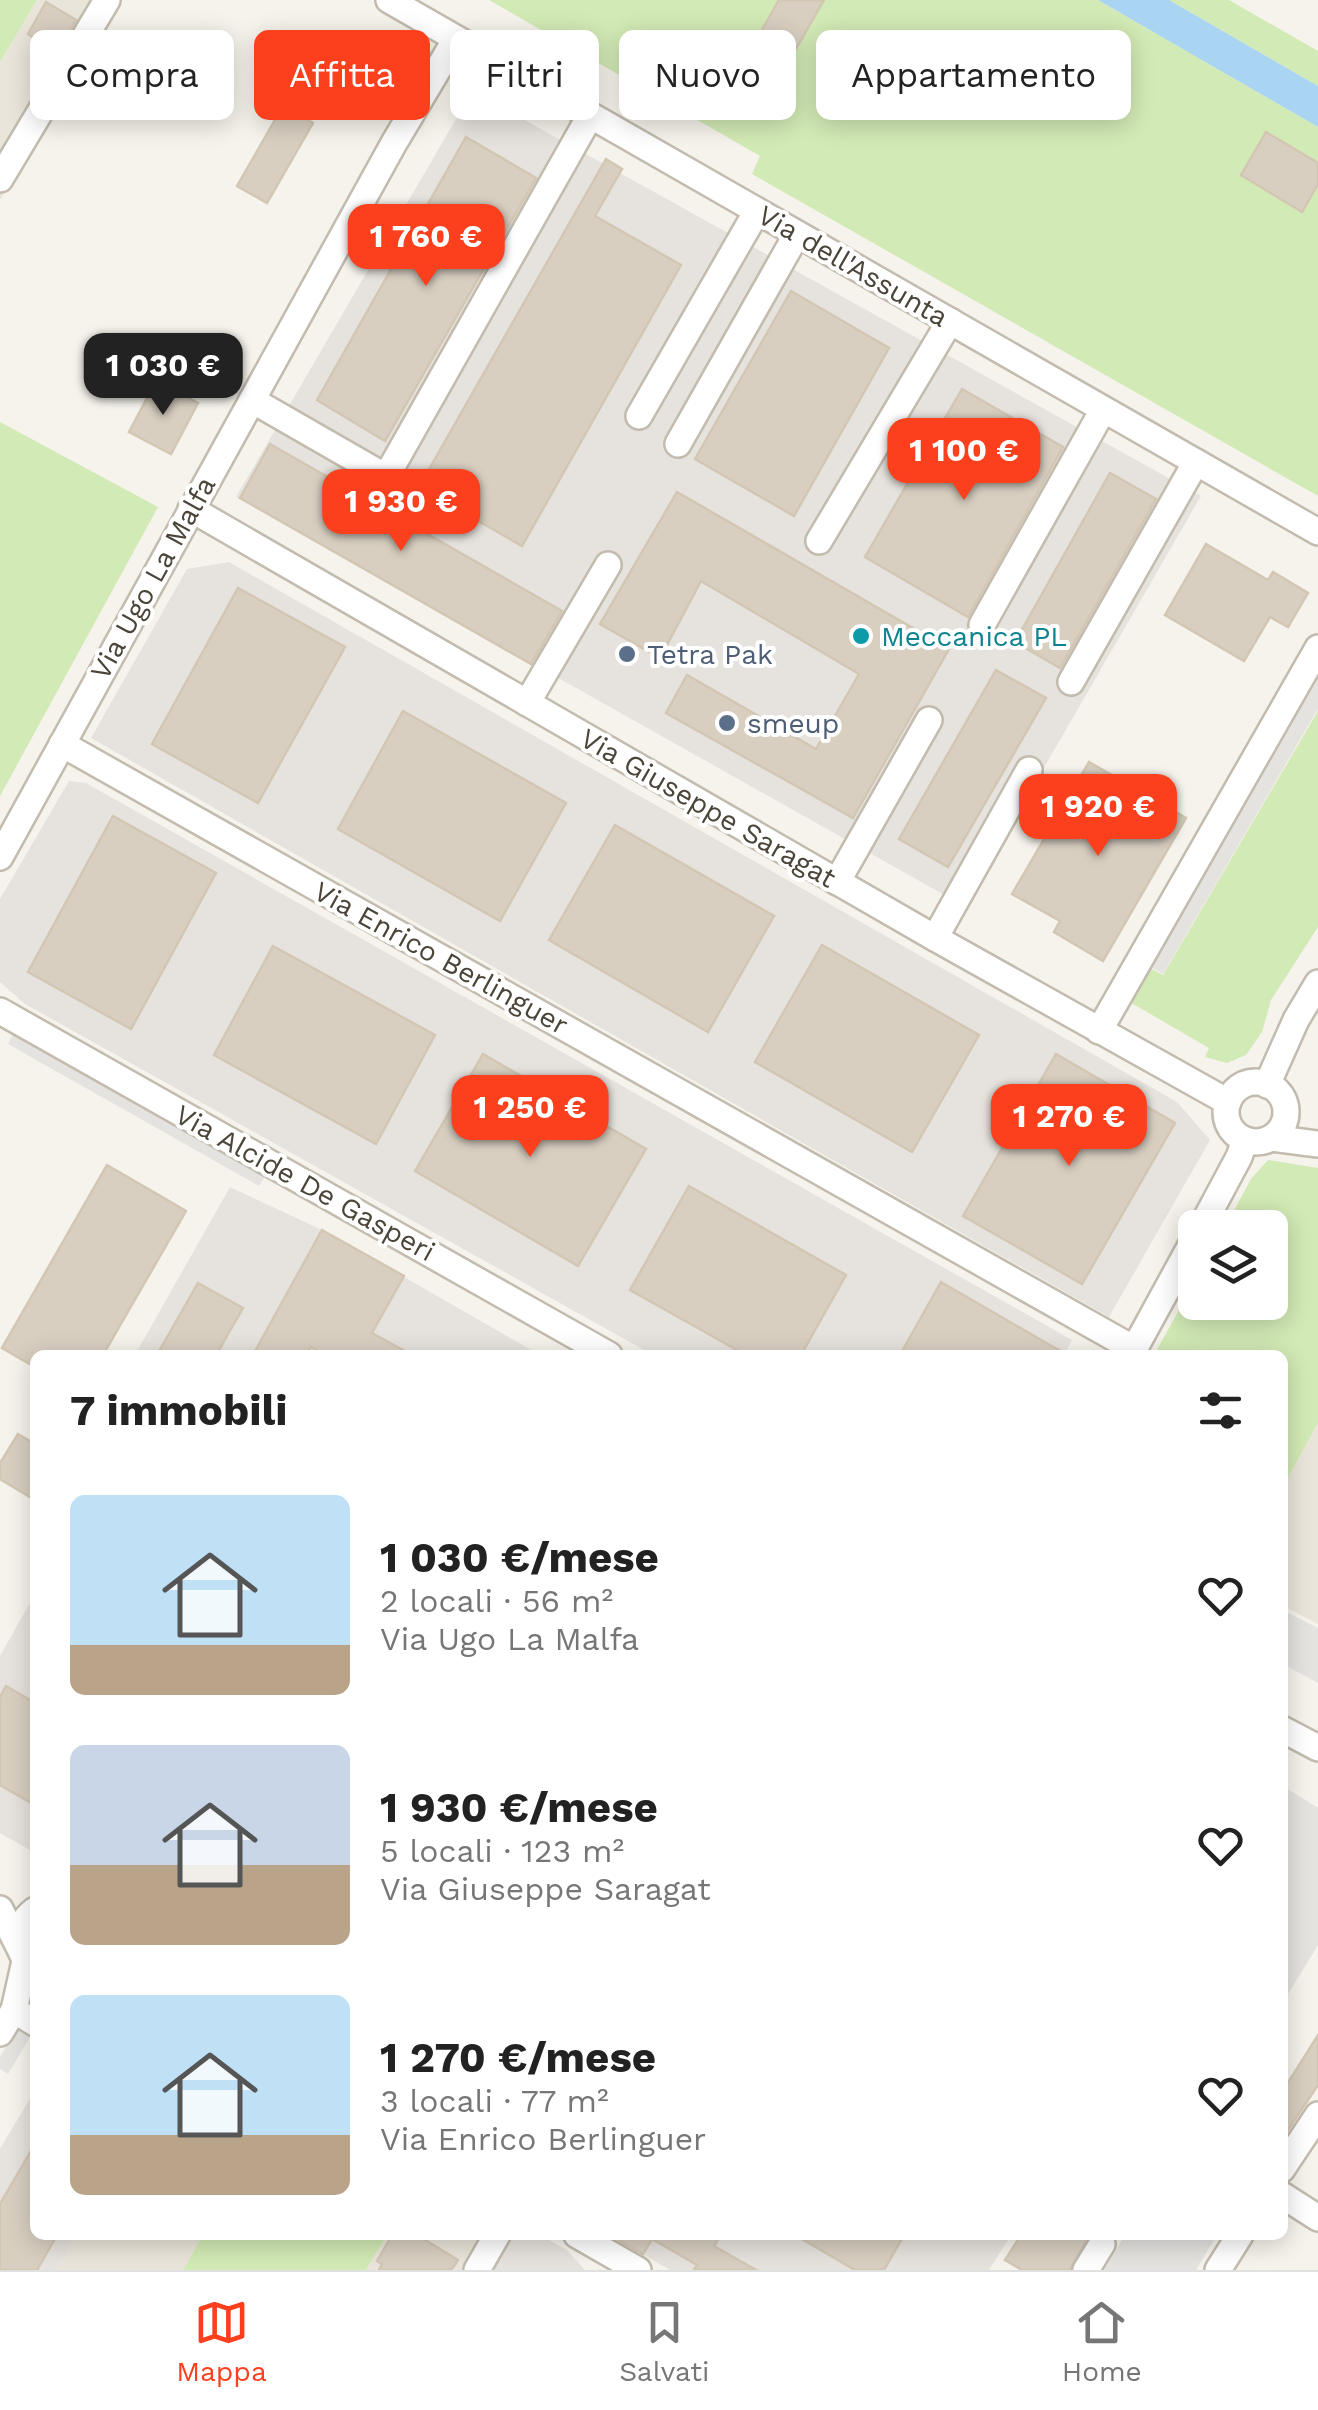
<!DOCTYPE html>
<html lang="it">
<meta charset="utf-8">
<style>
:root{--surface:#fff;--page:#f2f2f2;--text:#222;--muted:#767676;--line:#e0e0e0;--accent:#fc3f1d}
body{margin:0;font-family:"Work Sans",sans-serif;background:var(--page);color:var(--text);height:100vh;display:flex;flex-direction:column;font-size:38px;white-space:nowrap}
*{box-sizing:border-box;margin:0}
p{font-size:32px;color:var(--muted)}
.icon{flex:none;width:55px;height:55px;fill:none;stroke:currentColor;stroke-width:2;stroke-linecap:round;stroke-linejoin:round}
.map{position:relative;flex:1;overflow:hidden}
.drawer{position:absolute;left:30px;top:1350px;width:1258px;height:890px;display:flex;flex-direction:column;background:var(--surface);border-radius:15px;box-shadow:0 5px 25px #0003}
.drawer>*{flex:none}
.banner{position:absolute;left:30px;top:30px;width:1260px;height:90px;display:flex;gap:20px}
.tools{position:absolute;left:1178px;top:1210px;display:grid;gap:20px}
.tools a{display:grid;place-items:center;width:110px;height:110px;border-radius:15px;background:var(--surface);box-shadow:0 5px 25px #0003;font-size:50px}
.price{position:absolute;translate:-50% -85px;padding:0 22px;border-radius:20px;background:var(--accent);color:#fff;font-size:32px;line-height:65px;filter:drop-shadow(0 2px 5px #0008)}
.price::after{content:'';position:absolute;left:50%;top:60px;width:30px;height:22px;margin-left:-15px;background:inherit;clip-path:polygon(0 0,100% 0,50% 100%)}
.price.selected{background:#222;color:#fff}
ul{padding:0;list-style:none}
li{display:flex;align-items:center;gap:30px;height:250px;padding:0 40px}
li span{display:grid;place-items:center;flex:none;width:280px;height:200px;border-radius:15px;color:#555}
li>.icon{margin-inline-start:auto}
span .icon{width:120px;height:120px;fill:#fffc;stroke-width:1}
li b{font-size:42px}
h2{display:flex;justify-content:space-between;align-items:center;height:120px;padding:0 40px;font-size:42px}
.tag{padding:0 35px;border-radius:15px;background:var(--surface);box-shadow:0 5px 25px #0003;font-size:35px;line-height:90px}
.tag.selected{background:var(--accent);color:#fff}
.dock{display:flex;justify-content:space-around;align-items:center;height:140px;border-top:2px solid var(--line);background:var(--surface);font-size:28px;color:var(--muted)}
.dock a{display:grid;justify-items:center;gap:5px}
.dock .selected{color:var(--accent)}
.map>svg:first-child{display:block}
</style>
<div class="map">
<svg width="1318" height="2270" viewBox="0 0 1318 2270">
<rect width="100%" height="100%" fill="#f6f3ec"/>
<g fill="#eae5da">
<polygon points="37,0 118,0 0,200 0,62"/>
<polygon points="1318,1423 1318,1624 1283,1606 1283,1487"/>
<polygon points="76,2235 203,2235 183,2270 57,2270"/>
<polygon points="387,2235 487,2235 465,2270 366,2270"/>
</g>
<g fill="#e6e2dd">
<polygon points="494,103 1201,496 964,906 236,497 456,119"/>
<polygon points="229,562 1177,1102 1210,1140 1109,1317 91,738 187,569"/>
<polygon points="69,781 86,783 1072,1340 1064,1355 653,1355 25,1004 0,982 0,899"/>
<polygon points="230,1187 322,1230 540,1355 135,1355"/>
<polygon points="35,1594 35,1853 0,1833 0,1656"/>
<polygon points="35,2090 35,2235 76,2235 57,2270 0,2270 0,2149"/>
<polygon points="510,2235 540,2235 567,2250 585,2270 489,2270"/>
<polygon points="610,2235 1011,2235 989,2270 670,2270"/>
</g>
<g fill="#d2eab5">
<polygon points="0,0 37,0 0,62"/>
<polygon points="489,0 1098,0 1318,127 1318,496 752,174 760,156"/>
<polygon points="1169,0 1229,0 1318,51 1318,86"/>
<polygon points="0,422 158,507 0,796"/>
<polygon points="1318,711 1318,927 1271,1000 1262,1032 1246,1055 1227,1063 1205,1057 1209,1048 1128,1001 1148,967 1163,975"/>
<polygon points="1268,1160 1318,1168 1318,1423 1283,1487 1282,1355 1154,1355 1195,1281 1195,1302 1270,1302 1270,1228 1225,1227 1251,1179"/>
<polygon points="203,2235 387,2235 366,2270 183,2270"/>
</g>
<g fill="#e5e3e0">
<polygon points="1318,677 1318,709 1163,974 1149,966"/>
<polygon points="13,1034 265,1176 259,1186 8,1044"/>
<polygon points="1282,1610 1318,1628 1318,1683 1283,1664"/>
<polygon points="1286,1788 1318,1808 1318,1945 1283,2002 1282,1793"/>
<polygon points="18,2027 31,2035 8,2074 0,2069 0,2057"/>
<polygon points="1125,2235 1217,2235 1196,2270 1104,2270"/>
</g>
<polygon fill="#a9d4f2" points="1098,0 1169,0 1318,86 1318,127"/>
<g fill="#d8cfc1" stroke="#d3c7b4" stroke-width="2.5">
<polygon points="779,0 824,0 782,73 749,53"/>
<polygon points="46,2 76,20 57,52 28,34"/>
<polygon points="283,106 313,123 267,203 237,186"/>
<polygon points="1266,132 1318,163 1318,184 1302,212 1241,175"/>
<polygon points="466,137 536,178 385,441 317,400"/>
<polygon points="606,159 622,169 595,216 681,265 522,546 419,487"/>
<polygon points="791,291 889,348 794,516 695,459"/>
<polygon points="156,381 198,403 171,454 129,432"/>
<polygon points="962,389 1063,447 968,617 865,557"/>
<polygon points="270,444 562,611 531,664 240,498"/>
<polygon points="1110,473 1156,499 1060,668 1015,642"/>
<polygon points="677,492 949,649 853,818 666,713 687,675 816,749 859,674 701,581 660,658 600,624"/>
<polygon points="1206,544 1268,580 1273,572 1308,593 1288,627 1270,617 1244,661 1165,615"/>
<polygon points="238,588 345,647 258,803 152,744"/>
<polygon points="996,670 1046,698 948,867 899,839"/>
<polygon points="403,711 566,803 500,921 338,829"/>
<polygon points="1089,762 1186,818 1103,961 1054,932 1060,921 1012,894"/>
<polygon points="113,816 216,873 131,1029 28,972"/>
<polygon points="615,825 774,916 708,1032 549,940"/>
<polygon points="822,945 979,1035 912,1152 755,1062"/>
<polygon points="273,946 435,1035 376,1144 214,1055"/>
<polygon points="483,1054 646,1149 578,1266 415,1171"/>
<polygon points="1056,1054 1175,1123 1082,1284 963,1216"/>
<polygon points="107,1165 186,1211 103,1355 35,1355 35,1367 2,1348"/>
<polygon points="689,1186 846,1275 801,1355 746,1355 630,1290"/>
<polygon points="322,1230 404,1276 372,1333 412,1355 325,1355 311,1347 306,1355 253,1355"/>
<polygon points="941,1282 1067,1355 900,1355"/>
<polygon points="198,1283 243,1308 216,1355 157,1355"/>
<polygon points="18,1434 35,1444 35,1500 0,1479 0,1463"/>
<polygon points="6,1686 35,1703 35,1805 0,1785 0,1697"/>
<polygon points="1318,2035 1318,2085 1282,2139 1282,2092"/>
<polygon points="35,2144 35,2235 57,2235 37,2270 0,2270 0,2204"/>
<polygon points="392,2235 417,2235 458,2260 451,2270 379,2270 382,2264 377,2261"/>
<polygon points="610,2235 721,2235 714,2246 756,2270 694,2270 697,2265 652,2239 643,2254"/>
<polygon points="795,2235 904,2235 884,2270 855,2270"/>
<polygon points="1021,2235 1089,2235 1070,2270 1022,2270 1005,2260"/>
</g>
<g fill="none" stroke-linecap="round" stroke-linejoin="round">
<defs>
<g id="minor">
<polyline points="389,0 1318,532"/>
<polyline points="0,179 107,0"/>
<polyline points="252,400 386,477 590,116"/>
<polyline points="639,416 757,211"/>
<polyline points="678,444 797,234"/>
<polyline points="191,509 935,938 1228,1102"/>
<polyline points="819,541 950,321"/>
<polyline points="982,625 1103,410"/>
<polyline points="1071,682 1196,462"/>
<polyline points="527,703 608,565"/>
<polyline points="62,744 1134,1349"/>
<polyline points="0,857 394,143 456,39"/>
<polyline points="837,882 929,720"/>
<polyline points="935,938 1029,770"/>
<polyline points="0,1011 609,1355"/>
<polyline points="1099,1031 1318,648"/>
<circle cx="1256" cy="1112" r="30"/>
<polyline points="1267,1085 1296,1020 1318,983"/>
<polyline points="1271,1138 1318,1144"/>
<polyline points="1201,1228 1239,1157 1245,1140"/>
<polyline points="1131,1355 1195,1238"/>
<polyline points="1282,1729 1318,1748"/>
<polyline points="0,1909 19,1947"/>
<path d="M35 1910C13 1927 14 1952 35 1969"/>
<polyline points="14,2010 35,2023"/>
<polyline points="0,2033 14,2010 25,1961"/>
<polyline points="1282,2169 1318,2115"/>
<polyline points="1282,2195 1318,2218"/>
<polyline points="577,2235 638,2270"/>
<polyline points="477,2270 497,2235"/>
<polyline points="1086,2270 1102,2244"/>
<polyline points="1218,2270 1240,2235"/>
</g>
</defs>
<use href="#minor" stroke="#c2bbae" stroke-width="30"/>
<use href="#minor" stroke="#fff" stroke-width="25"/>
</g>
<circle fill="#0f9aa8" stroke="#fff" stroke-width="4" cx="861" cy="636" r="10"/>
<g fill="#5c6f8a" stroke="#fff" stroke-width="4">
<circle cx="627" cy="654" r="10"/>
<circle cx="727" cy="723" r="10"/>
</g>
<g text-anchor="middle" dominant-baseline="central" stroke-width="8" stroke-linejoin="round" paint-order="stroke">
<g font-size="28" fill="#4b4439" stroke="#fff">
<text transform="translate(853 266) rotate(30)">Via dell'Assunta</text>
<text transform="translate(153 578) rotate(-61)">Via Ugo La Malfa</text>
<text transform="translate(708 808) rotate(30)">Via Giuseppe Saragat</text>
<text transform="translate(441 958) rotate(29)">Via Enrico Berlinguer</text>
<text transform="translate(305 1183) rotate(29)">Via Alcide De Gasperi</text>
</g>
<g font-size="28" fill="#0d838f" stroke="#fff" text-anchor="start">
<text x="881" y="636">Meccanica PL</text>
</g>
<g font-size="28" fill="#4e5e75" stroke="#fff" text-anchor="start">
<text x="647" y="654">Tetra Pak</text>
<text x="747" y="723">smeup</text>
</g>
</g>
</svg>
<div class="tools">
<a><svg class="icon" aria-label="layers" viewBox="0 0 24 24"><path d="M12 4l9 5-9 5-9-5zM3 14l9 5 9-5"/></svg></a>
</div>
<b class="price" style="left:426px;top:289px">1 760 €</b>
<b class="price selected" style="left:163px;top:418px">1 030 €</b>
<b class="price" style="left:964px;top:503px">1 100 €</b>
<b class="price" style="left:401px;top:554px">1 930 €</b>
<b class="price" style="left:1098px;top:859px">1 920 €</b>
<b class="price" style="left:530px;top:1160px">1 250 €</b>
<b class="price" style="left:1069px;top:1169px">1 270 €</b>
<div class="banner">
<a class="tag">Compra</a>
<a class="tag selected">Affitta</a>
<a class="tag">Filtri</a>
<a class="tag">Nuovo</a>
<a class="tag">Appartamento</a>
</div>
<section class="drawer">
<h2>7 immobili<svg class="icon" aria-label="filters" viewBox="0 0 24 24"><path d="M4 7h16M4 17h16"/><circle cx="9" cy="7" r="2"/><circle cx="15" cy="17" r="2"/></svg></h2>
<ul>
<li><span style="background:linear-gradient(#bfe0f5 75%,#b9a48a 0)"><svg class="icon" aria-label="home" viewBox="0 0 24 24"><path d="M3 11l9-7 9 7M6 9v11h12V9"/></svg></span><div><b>1 030 €/mese</b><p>2 locali · 56 m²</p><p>Via Ugo La Malfa</p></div><svg class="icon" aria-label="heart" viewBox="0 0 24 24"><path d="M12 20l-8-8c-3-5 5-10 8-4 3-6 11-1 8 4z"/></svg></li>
<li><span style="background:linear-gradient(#c9d6e8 60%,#b9a48a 0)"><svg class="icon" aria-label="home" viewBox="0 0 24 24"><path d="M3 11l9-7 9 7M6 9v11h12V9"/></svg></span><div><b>1 930 €/mese</b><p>5 locali · 123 m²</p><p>Via Giuseppe Saragat</p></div><svg class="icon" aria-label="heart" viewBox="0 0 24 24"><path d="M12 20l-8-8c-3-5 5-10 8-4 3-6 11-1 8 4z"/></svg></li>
<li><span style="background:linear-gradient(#bfe0f5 70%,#b9a48a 0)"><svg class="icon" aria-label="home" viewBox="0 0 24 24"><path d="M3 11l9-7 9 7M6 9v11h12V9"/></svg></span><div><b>1 270 €/mese</b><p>3 locali · 77 m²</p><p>Via Enrico Berlinguer</p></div><svg class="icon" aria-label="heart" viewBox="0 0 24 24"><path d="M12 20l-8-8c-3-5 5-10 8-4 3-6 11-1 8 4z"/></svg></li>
</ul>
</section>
</div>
<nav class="dock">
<a class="selected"><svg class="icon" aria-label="map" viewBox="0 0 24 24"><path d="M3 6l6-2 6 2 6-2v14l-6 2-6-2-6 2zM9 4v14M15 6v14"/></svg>Mappa</a>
<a><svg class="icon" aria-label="saved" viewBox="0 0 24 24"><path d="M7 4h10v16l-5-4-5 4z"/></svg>Salvati</a>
<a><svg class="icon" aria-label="home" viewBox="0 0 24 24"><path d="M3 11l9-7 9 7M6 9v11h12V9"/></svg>Home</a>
</nav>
